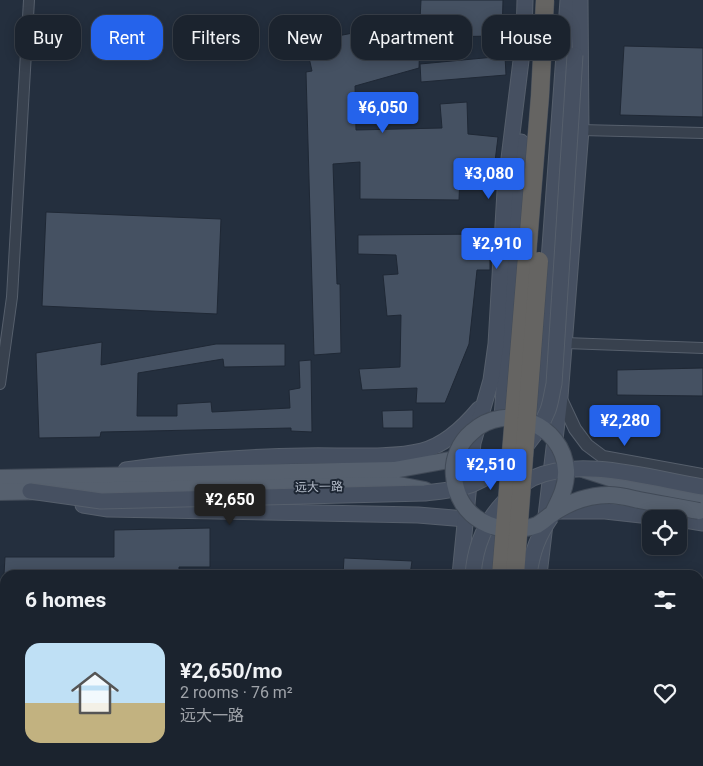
<!DOCTYPE html>
<meta charset="utf-8">
<style>
:root{--surface:#1b232e;--page:#242b36;--text:#f1f3f6;--muted:#a0a4aa;--line:#39404a;--accent:#2563eb}
body{margin:0;font-family:Roboto,"Noto Sans SC",sans-serif;background:var(--page);color:var(--text);height:100vh;display:flex;flex-direction:column;font-size:19px;white-space:nowrap}
*{box-sizing:border-box;margin:0}
p{font-size:16px;color:var(--muted)}
.icon{flex:none;width:28px;height:28px;fill:none;stroke:currentColor;stroke-width:2;stroke-linecap:round;stroke-linejoin:round}
.map{position:relative;flex:1;overflow:hidden}
.panel{position:absolute;left:0px;top:570px;width:704px;height:196px;display:flex;flex-direction:column;background:var(--surface);border-radius:15px 15px 0 0;box-shadow:0 2px 12px #0003,0 0 0 1px var(--line)}
.panel>*{flex:none}
.banner{position:absolute;left:15px;top:15px;width:674px;height:45px;display:flex;gap:10px}
.tools{position:absolute;left:642px;top:510px;display:grid;gap:10px}
.tools a{display:grid;place-items:center;width:45px;height:45px;border-radius:10px;background:var(--surface);box-shadow:0 2px 12px #0003,0 0 0 1px var(--line);font-size:25px}
.price{position:absolute;translate:-50% -42px;padding:0 11px;border-radius:5px;background:var(--accent);color:#fff;font-size:16px;line-height:32px;filter:drop-shadow(0 1px 2px #0008)}
.price::after{content:'';position:absolute;left:50%;top:30px;width:15px;height:11px;margin-left:-8px;background:inherit;clip-path:polygon(0 0,100% 0,50% 100%)}
.price.active{background:#222;color:#fff}
ul{padding:0;list-style:none}
li{display:flex;align-items:center;gap:15px;height:125px;padding:0 25px}
li+li{border-top:1px solid var(--line)}
li span{display:grid;place-items:center;flex:none;width:140px;height:100px;border-radius:15px;color:#555}
li>.icon{margin-inline-start:auto}
span .icon{width:60px;height:60px;fill:#fffc;stroke-width:1}
li b{font-size:21px}
h2{display:flex;justify-content:space-between;align-items:center;height:60px;padding:0 25px;font-size:21px}
.tag{padding:0 18px;border-radius:15px;background:var(--surface);box-shadow:0 2px 12px #0003,0 0 0 1px var(--line);font-size:18px;line-height:45px}
.tag.active{background:var(--accent);color:#fff}
.map>svg:first-child{display:block}
</style>
<div class="map">
<svg width="703" height="766" viewBox="0 0 703 766">
<rect width="100%" height="100%" fill="#242f3e"/>
<g fill="#455162" stroke="#1f2835">
<polygon points="421,0 503,0 502,36 420,37 419,68 355,86 356,130 442,128 440,104 467,102 468,134 498,137 493,178 460,173 459,200 360,199 360,162 333,164 337,284 340,284 341,353 314,355 306,72 312,71 302,26 319,21 322,39 420,20"/>
<polygon points="624,46 703,48 703,117 620,115"/>
<polygon points="505,56 506,75 421,82 420,64"/>
<polygon points="46,212 221,219 217,314 42,306"/>
<polygon points="490,234 490,270 477,270 469,344 445,403 416,403 417,388 362,390 359,369 400,367 401,315 387,316 383,275 398,274 396,255 358,254 358,235"/>
<polygon points="102,342 101,365 216,344 285,344 285,366 224,367 223,359 138,373 137,416 177,416 177,404 211,402 212,412 290,408 289,390 300,388 299,361 311,360 312,432 291,431 291,428 101,432 100,437 39,438 36,353"/>
<polygon points="703,368 703,396 617,395 617,370"/>
<polygon points="413,410 413,428 383,428 382,411"/>
<polygon points="210,528 210,567 179,567 179,575 4,575 5,557 114,557 114,530"/>
<polygon points="344,558 412,561 410,575 343,575"/>
</g>
<g fill="none" stroke-linecap="round" stroke-linejoin="round">
<defs>
<g id="minor">
<polyline points="581,130 703,133"/>
<polyline points="565,343 703,348"/>
<polyline points="0,384 12,297 29,0"/>
</g>
<polyline id="tertiary" points="560,397 575,429 587,445 603,457 703,475"/>
<g id="secondary">
<polyline points="502,418 521,142"/>
<polyline points="537,425 568,0"/>
<path d="M126 470C185 461 244 457 304 456 338 455 391 459 422 451 445 445 464 427 479 409"/>
<polyline points="83,505 108,509 418,515 466,519"/>
<polyline points="555,511 605,511 677,519"/>
<polyline points="679,519 703,523"/>
<polyline points="460,575 473,443 491,380 496,344 505,191 524,36 525,0"/>
<polyline points="489,575 494,527"/>
<polyline points="539,575 560,397 581,130 580,0"/>
<polyline points="439,766 440,761"/>
<polyline points="458,766 459,761"/>
<polyline points="470,766 471,761"/>
<polyline points="516,766 517,761"/>
</g>
<g id="primary">
<polyline points="585,470 619,481 703,497"/>
<polyline points="0,478 394,470 455,459"/>
<polyline points="0,492 399,485 425,490"/>
</g>
<g id="trunk">
<polyline points="483,766 484,761"/>
<polyline points="498,766 499,761"/>
</g>
</defs>
<use href="#minor" stroke="#565f6c" stroke-width="12"/>
<use href="#tertiary" stroke="#565f6c" stroke-width="14"/>
<use href="#secondary" stroke="#565f6c" stroke-width="17"/>
<use href="#primary" stroke="#414a57" stroke-width="18"/>
<use href="#trunk" stroke="#434c59" stroke-width="19"/>
<use href="#minor" stroke="#38414e" stroke-width="10"/>
<use href="#tertiary" stroke="#38414e" stroke-width="12"/>
<use href="#secondary" stroke="#465061" stroke-width="15"/>
<use href="#primary" stroke="#56606e" stroke-width="16"/>
<use href="#trunk" stroke="#656462" stroke-width="18"/>
<defs>
<g id="secondary-bridge">
<path d="M30 491 101 501 425 493C441 491 458 490 473 484 505 470 536 442 548 410 551 402 552 392 554 384L575 55"/>
<path d="M473 575C475 548 485 522 504 502 513 493 521 484 533 478 581 456 653 479 703 487"/>
<path d="M529 575C532 552 538 536 551 517"/>
</g>
<path id="primary-bridge" d="M553 513C560 499 567 486 566 470 563 424 506 401 472 432 460 442 452 459 454 476 457 518 498 539 537 525 543 522 547 517 552 514 569 502 589 495 609 495 619 495 630 498 639 500 659 504 679 507 699 511"/>
<g id="trunk-bridge">
<polyline points="501,575 540,96 545,0"/>
<polyline points="515,575 539,261"/>
</g>
</defs>
<use href="#secondary-bridge" stroke="#565f6c" stroke-width="17" stroke-linecap="butt"/>
<use href="#primary-bridge" stroke="#414a57" stroke-width="18" stroke-linecap="butt"/>
<use href="#trunk-bridge" stroke="#434c59" stroke-width="19" stroke-linecap="butt"/>
<use href="#secondary-bridge" stroke="#465061" stroke-width="15"/>
<use href="#primary-bridge" stroke="#56606e" stroke-width="16"/>
<use href="#trunk-bridge" stroke="#656462" stroke-width="18"/>
</g>
<g text-anchor="middle" dominant-baseline="central" stroke-width="4" stroke-linejoin="round" paint-order="stroke">
<g font-size="12" fill="#b4bcc9" stroke="#1d2633">
<text transform="translate(319 487) rotate(-1)">远大一路</text>
</g>
</g>
</svg>
<div class="tools">
<a><svg class="icon" aria-label="locate" viewBox="0 0 24 24"><circle cx="12" cy="12" r="6"/><path d="M12 2v4M12 18v4M2 12h4M18 12h4"/></svg></a>
</div>
<b class="price" style="left:383px;top:134px">¥6,050</b>
<b class="price" style="left:489px;top:200px">¥3,080</b>
<b class="price" style="left:497px;top:270px">¥2,910</b>
<b class="price" style="left:625px;top:447px">¥2,280</b>
<b class="price" style="left:491px;top:491px">¥2,510</b>
<b class="price active" style="left:230px;top:526px">¥2,650</b>
<div class="banner">
<a class="tag">Buy</a>
<a class="tag active">Rent</a>
<a class="tag">Filters</a>
<a class="tag">New</a>
<a class="tag">Apartment</a>
<a class="tag">House</a>
</div>
<section class="panel">
<h2>6 homes<svg class="icon" aria-label="filters" viewBox="0 0 24 24"><path d="M4 7h16M4 17h16"/><circle cx="9" cy="7" r="2"/><circle cx="15" cy="17" r="2"/></svg></h2>
<ul>
<li><span style="background:linear-gradient(#bfe0f5 60%,#c2b280 0)"><svg class="icon" aria-label="home" viewBox="0 0 24 24"><path d="M3 11l9-7 9 7M6 9v11h12V9"/></svg></span><div><b>¥2,650/mo</b><p>2 rooms · 76 m²</p><p>远大一路</p></div><svg class="icon" aria-label="heart" viewBox="0 0 24 24"><path d="M12 20l-8-8c-3-5 5-10 8-4 3-6 11-1 8 4z"/></svg></li>
</ul>
</section>
</div>
